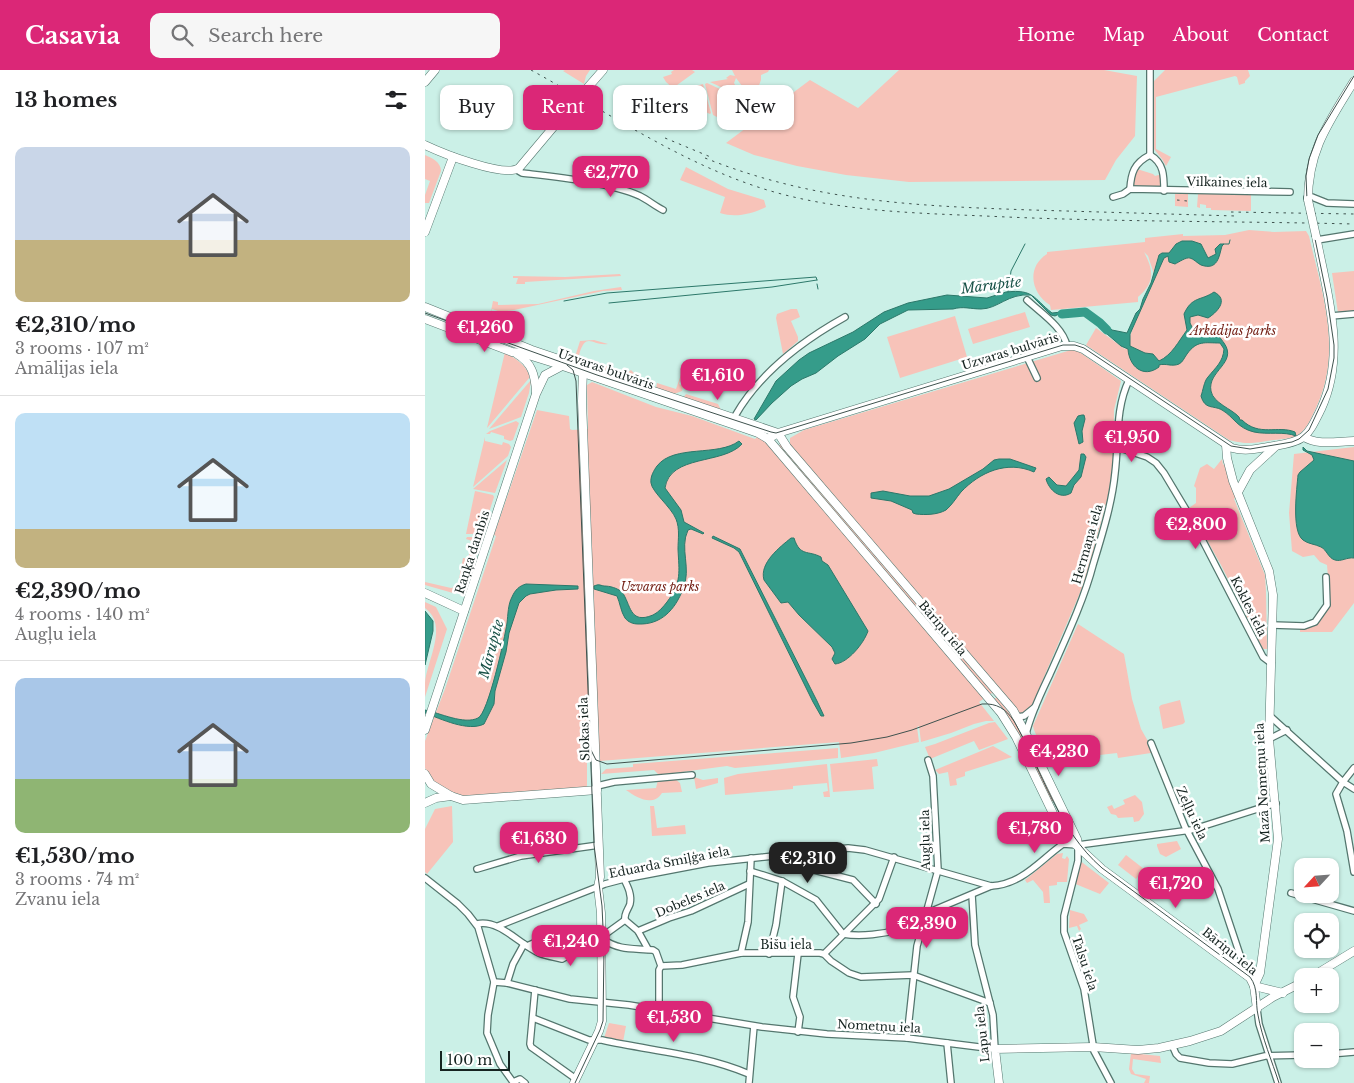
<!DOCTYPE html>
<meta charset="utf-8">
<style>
:root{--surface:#fff;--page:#f6f6f6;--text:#202124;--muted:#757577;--line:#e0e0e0;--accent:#db2777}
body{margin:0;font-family:"Libre Baskerville",serif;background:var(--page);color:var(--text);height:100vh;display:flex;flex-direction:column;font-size:19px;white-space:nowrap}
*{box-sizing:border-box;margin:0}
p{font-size:16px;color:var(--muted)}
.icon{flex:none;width:28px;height:28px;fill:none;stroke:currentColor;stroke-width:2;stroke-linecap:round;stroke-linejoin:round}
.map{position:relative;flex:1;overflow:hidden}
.drawer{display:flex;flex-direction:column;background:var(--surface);width:425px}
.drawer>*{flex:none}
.banner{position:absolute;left:15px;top:15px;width:475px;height:45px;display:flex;gap:10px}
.needle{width:32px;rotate:244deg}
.fabs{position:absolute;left:869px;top:788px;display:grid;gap:10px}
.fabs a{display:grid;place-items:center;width:45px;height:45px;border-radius:10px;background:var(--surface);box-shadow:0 1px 4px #0004;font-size:25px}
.scale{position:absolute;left:15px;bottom:12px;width:70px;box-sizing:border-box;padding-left:5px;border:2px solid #162421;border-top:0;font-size:14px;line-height:18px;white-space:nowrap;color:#162421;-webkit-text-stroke:4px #fff;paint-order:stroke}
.price{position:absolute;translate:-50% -42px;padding:0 11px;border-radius:10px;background:var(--accent);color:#fff;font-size:16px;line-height:32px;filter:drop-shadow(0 1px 2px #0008)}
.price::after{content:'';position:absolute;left:50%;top:30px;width:15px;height:11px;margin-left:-8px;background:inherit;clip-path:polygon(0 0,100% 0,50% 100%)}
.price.selected{background:#222;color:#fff}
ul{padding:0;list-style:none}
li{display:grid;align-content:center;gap:10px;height:265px;padding:0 15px}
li+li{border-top:1px solid var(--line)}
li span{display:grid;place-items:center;height:155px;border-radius:10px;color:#555}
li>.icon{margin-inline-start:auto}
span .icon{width:90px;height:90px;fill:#fffc;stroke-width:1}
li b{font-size:21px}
h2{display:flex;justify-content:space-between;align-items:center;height:60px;padding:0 15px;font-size:21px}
.pill{padding:0 18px;border-radius:10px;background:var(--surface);box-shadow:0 1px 4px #0004;font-size:18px;line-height:45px}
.pill.selected{background:var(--accent);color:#fff}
header{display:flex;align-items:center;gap:30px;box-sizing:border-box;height:70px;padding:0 25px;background:var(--accent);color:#fff}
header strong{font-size:24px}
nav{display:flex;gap:28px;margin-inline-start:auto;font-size:18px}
.search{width:350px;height:45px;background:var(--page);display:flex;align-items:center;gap:12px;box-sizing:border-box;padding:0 18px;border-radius:10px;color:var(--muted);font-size:19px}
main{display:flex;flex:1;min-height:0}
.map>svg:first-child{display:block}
</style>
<header>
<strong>Casavia</strong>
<div class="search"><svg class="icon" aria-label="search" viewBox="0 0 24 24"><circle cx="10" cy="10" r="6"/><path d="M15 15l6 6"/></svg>Search here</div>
<nav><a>Home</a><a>Map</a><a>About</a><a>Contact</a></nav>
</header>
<main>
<section class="drawer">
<h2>13 homes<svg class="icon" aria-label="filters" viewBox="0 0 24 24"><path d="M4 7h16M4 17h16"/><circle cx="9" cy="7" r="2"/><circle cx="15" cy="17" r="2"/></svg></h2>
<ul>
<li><span style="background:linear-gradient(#c9d6e8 60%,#c2b280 0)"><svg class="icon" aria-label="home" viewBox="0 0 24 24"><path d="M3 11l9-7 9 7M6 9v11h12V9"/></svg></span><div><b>€2,310/mo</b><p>3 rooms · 107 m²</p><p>Amālijas iela</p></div></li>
<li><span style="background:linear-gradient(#bfe0f5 75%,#c2b280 0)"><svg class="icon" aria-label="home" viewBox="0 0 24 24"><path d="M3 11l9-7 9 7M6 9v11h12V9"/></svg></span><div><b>€2,390/mo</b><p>4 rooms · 140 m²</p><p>Augļu iela</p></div></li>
<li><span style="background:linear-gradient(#a9c7e8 65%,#8fb573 0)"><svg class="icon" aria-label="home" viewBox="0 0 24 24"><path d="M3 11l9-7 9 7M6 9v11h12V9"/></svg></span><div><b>€1,530/mo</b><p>3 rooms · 74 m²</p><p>Zvanu iela</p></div></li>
</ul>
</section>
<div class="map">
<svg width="929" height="1013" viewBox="0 0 929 1013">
<rect width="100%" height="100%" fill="#cbf0e7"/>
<g fill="#f7c3b9">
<polygon points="140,0 165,0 161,6 159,14 138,1"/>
<polygon points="249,0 267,0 270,2 248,18 241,12 238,7 247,4 246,2"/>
<polygon points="307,0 344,0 343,2 336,5 336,10 331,23 324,25 311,8 309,13 316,26 315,26 285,12 303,9 301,8 305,5 310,6"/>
<polygon points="474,0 679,0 712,6 710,66 691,90 680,110 484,112 421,105 372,96 329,85 301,73 385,10 433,38"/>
<polygon points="740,0 823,0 825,6 820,11 820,13 814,15 812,7 810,6 731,27 731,79 746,87 741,96 737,89 729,79 729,11"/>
<polygon points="282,13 314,28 292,47 288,45 280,14"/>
<polygon points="278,14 286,43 285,44 260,33 252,21"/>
<path d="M0 85C7 88 16 92 16 101L4 133H0V125L5 111 0 109Z"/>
<path d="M261 97 303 119 339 130 341 137C327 144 310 148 295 143L300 127 255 110Z"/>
<polygon points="712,99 728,104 730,106 737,104 736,116 710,117 708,113"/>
<polygon points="750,124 763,124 763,137 750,136"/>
<polygon points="773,124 826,124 826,141 786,140 786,138 781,138 781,135 775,134 775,138 772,137"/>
<path d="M824 160 849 162 881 161 884 166C897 223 918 281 891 338 886 348 882 360 871 366 865 369 856 369 849 370 829 373 824 375 804 370L661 275 671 258 700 279 729 204 723 186 719 182C728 199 731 212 713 227V232L626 240 625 235C606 224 601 197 622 184V182L720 172V168L758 164V166L800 165Z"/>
<polygon points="929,201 929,242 913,243 907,203"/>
<polygon points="195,204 196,206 100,212 100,214 91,214 93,208 88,208 88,206 140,207"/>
<polygon points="196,217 197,220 178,221 89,240 76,242 67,239 64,248 59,252 57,257 49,254 54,246 66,241 68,231 73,232 73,235 113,234 169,221"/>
<polygon points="366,239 372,239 375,247 366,251 373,267 373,271 358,284 351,248 352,244"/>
<polygon points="600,242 605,257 548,274 543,259"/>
<polygon points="530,246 542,287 475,308 462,267"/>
<path d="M169 270 183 274C168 277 161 260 154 285L155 287 202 303 206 300 209 303 207 310 133 284 134 280 145 283 150 287 155 271Z"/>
<polygon points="646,280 653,281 696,311 689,340 688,408 660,511 607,635 597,644 594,644 567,623 554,632 569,651 561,651 549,654 526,663 496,672 494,656 492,657 494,672 449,683 416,688 414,672 162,692 162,719 42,727 32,726 10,714 0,698 0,671 20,619 71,466 69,465 112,340 144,346 145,359 147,360 163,359 162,315 167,312 231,337 267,346 330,369 332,367 353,376 356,374 365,375 365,368 379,360"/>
<path d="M80 282C91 289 101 294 105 307L62 358Z"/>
<polygon points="259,296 261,297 260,300 258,300 254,314 258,316 257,321 249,324 231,318 232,313 251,319"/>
<polygon points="106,310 104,323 96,347 64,359"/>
<polygon points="261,324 293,334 296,340 258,328"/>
<polygon points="91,351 94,353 88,370 85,371 79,369 79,366 66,362 65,364 61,364 65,361"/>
<polygon points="60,367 60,371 77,375 78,372 84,374 86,377 83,386 48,417"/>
<path d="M929 377V533L907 562H875V558C912 551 904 525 902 495L895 492 889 485 878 487 867 481 864 443 869 384Z"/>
<polygon points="797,389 798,395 800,393 811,427 809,429 840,505 841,522 842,579 838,579 796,495 764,438 771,433 771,418 769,416 775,398 782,394 789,399"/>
<polygon points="82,390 70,423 48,419"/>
<polygon points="50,421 68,425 69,427 57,464 41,464"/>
<polygon points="42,467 55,467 41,510 34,509 38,488 43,489 47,471 41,469"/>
<polygon points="0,512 26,518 31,517 34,512 40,513 36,521 28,523 0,515"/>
<path d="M0 532 11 537 22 559 0 627V633C0 627 0 620 0 613 2 590 24 555 0 538Z"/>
<polygon points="653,554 699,584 707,629 716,659 724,673 726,683 693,688 692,683 623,691 609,660 608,656"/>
<polygon points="572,627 592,653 630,730 626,732 569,629"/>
<polygon points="755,630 760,652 758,654 738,659 734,637 736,635"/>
<polygon points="570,652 583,669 554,680 549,671 505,689 500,677 510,674 564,653"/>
<polygon points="568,676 587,687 540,702 540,706 531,709 532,715 525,716 523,702 514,704 510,700"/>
<polygon points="413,678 413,688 310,698 302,696 234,705 229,700 176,704 181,699 208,697 208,694"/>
<polygon points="452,689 453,696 447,697 449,719 408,722 405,694"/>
<polygon points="402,694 405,727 399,727 398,722 403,721 402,713 368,716 368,719 300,725 299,708 313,704"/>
<polygon points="269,707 278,710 293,708 293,713 271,719"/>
<path d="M250 709 255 713 257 722 237 723C228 737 212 728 201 720L231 718 233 710Z"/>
<polygon points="710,725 717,732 719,744 714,751 709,752 708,747 693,748 691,745 686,744 682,737 687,735 689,739 700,734 698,730"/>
<polygon points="27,736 28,772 2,804 0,802 0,759 10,739"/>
<polygon points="225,736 229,736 232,758 260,755 261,764 227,766"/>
<polygon points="752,771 756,779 741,787 735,784 732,776 732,774"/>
<polygon points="638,783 637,788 640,789 642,786 644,789 642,812 632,812 632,815 624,816 625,833 619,833 618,822 608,810 602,813 600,810 632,784"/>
<polygon points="701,785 719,799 711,809 693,795"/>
<polygon points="654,790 684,813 675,824 648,813"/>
<polygon points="645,840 659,844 663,851 654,855 656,859 654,861 652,856 644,858"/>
<polygon points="184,953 201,956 198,972 179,968"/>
<polygon points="706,983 735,986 736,993 708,989 707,999 710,1004 725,1006 724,1013 719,1013 721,1009 706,1004 704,999"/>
</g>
<g fill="#359c8a" stroke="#2c786a">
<path d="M757 171H767L776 174 783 188 791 184 790 179 795 174H799L797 176C794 186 793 201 776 195 772 193 769 189 765 188 761 187 754 192 750 194L744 192 743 186 739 188 705 264V276L720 283 728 284 734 291C747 285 753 272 762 260L759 244C767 226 776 231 789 222 805 230 791 243 783 248L773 245 765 247V253L768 259C775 261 781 261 788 263 793 264 796 269 799 273 813 293 782 301 786 321 788 333 807 339 814 347L815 350H817C834 367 853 355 870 362L871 366C859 361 843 365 829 362 812 358 809 347 797 340 788 335 780 340 776 326 778 321 779 311 783 307 791 297 798 292 799 279L795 273C780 273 772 270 762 284 759 288 758 292 754 294 747 297 741 293 734 295V297C718 309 704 296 703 279L696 276 675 258 674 254 677 252 687 260 702 263 711 243 715 239 718 229 726 213 734 185 737 183H744L751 174Z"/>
<path d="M581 222C609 219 608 228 627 243L646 241 647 244H634L630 246 626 245 606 225C583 223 573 239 556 239 546 239 538 236 528 239L483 240 455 254 440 269 413 286 391 303 377 309 366 316 347 333 331 350 329 349 351 311 374 290 384 283 428 262 459 242 483 233 522 225 562 228Z"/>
<polygon points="657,345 659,345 660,349 657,361 658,372 654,374 649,353 653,346"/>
<path d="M314 371 317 374C298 395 245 384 240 418L256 440 259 452 279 463 278 464 266 459 263 460C254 479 267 498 258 519 250 540 236 555 213 554 208 554 203 552 200 548 196 542 195 533 192 526L169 519V516C174 514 174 515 179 516 185 516 192 518 197 522 206 534 204 555 228 545 234 542 238 537 242 532 257 512 254 502 253 479 253 469 255 459 251 449 246 437 227 422 226 413 225 407 229 400 232 396 249 374 293 387 314 371Z"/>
<path d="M878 377 882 381 929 391V488C922 487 916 492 910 490 903 488 902 480 896 477 890 474 883 474 878 470 866 461 872 418 873 405L875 402 889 390 887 385 878 380Z"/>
<path d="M656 384H659L661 387 656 407 649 415 646 423C635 430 624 420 621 409L624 407 632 415 641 416 654 400Z"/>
<path d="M574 389H585L611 398 609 402C582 390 555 402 536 422 531 428 527 435 521 440 512 445 500 445 491 444L488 443 487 440 466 431 446 428V423L458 421 485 426H504L524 419 558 399 569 390Z"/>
<polygon points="288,466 315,479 392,631 399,646 396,646 388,632 314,482 309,478 287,468"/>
<path d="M366 468H369C375 487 383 480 396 487L397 491 403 495 443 561C439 573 423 593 410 594L407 589 410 583 407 577 374 545 363 532 356 533 339 510C334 493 355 477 366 468Z"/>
<path d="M101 514 153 516V519L131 520 105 524 101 526 94 533 84 563 81 582 70 621 69 634 59 654C43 662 16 649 0 643V640C15 643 39 655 53 648 63 644 80 567 82 553 83 545 83 534 87 527 90 520 94 516 101 514Z"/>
<polygon points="0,541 8,551 8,561 0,595"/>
</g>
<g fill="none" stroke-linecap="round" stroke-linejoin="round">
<g stroke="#2c786a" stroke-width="1">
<polyline points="799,174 804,174 805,170"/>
<polyline points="585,209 586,201 600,174"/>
<polyline points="392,214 393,219"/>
<polyline points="583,222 583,215"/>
<polyline points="139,231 182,223 391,207 392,210"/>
<polyline points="184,233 347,217 392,210"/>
</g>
<polyline stroke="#359c8a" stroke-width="9" points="637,244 660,242 675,253 682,260"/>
<defs>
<g id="street">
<polyline points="725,85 725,0"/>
<path d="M725 85C739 93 739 106 739 121"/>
<path d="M92 100 97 103C131 107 184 112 215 126 223 130 230 136 238 140"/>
<path d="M705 119C706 103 709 93 725 85"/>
<polyline points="688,127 698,124 705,119 865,122"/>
<polyline points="882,128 887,127 902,133 929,134"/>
<polyline points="892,170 929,164"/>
<path d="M602 230C616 243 638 257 642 276"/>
<polyline points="906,246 929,244"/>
<polyline points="602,287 612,308"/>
<path d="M310 346C335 302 377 271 420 247"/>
<polyline points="692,377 722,387 731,393 739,403 766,448 838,587 846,593"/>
<polyline points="847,555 879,556 890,552 902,535 901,507"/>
<polyline points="845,646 918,712 929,719"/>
<polyline points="592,647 599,646 610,637"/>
<path d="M601 664C606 643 616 623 625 604 640 570 659 530 668 495 677 465 687 434 690 403 694 371 690 339 704 310"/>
<polyline points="844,669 862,660"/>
<polyline points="726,673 760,757 793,819 820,900 821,905"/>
<polyline points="929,698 918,712 911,724 922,761 929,802"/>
<polyline points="172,716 189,712 267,705"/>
<polyline points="653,775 653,791 639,846 639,862 659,919 669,981 686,1013"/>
<polyline points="378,783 381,794 385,799 428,810 451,834"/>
<polyline points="52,799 96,786 174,775"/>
<path d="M325 801 357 811 391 830 418 864C436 867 459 864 476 859 484 856 491 852 498 850"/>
<polyline points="0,808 33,834 43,844 53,857 69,912 63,945 62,963 75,994 88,1012 95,1009 100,1013"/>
<path d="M199 809C203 817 207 825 205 834 203 840 199 843 200 850"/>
<polyline points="866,823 929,841"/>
<polyline points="501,841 507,841 566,816"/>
<polyline points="200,850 213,861 223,879"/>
<path d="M52 854C74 849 94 874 114 883 121 886 129 887 137 889L171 870 177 869C196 881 207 878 228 880L231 882 236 896 234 900V940"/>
<path d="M73 856 180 814 199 809 283 793 423 778 440 780 566 816C598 814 614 791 638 774L653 775 766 760 851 733"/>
<polyline points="213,861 244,848 266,841 324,814"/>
<polyline points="177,869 182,863 200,850"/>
<polyline points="102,876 136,861"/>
<polyline points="316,883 323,852 326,788"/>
<polyline points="344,884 351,855 357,811"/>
<polyline points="373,884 368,927 375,947 373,962"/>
<polyline points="399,884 454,829 469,787"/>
<polyline points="236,896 257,895 316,883 395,883 399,884 406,891 424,903 436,907 488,905 565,933"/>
<polyline points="69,912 82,913 145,929 204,935 337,957 402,964 482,968 570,979 568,945 550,875 547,825"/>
<polyline points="82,913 88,894 99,874"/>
<polyline points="110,920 105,974 106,977 151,1009"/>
<polyline points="832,939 834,954 853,1013"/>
<path d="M108 948 164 970H177C226 981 277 984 324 1004"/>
<polyline points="482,968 492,876 513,800 508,706 503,690"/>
<polyline points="522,973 526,1013"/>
<polyline points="747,975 751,984 755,988 784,993 807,994 840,986 878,985"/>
<polyline points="905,984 929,982"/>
<polyline points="324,1013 329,956"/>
</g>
<g id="secondary">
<polyline points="0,12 10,0"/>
<polyline points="157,24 178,0"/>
<path d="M0 75C17 83 79 108 94 98L152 29"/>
<path d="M883 130C883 80 904 52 929 11"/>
<polyline points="0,162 28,87"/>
<polyline points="0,237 107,280 353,363"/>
<polyline points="0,249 87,282 97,283 129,293 333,363 343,369 576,643 591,667 637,762 677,799 825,908 829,916 832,939"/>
<path d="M92 284C107 293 110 305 111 322"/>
<polyline points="353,363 362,377 588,640 601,664 652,769 653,775"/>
<path d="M879 367C893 376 914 371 929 371"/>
<path d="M343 369 353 363 637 276H649L658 279 807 378C822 382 835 378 849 376 881 371 882 367 896 339 922 283 902 224 891 166"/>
<polyline points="801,375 802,388 808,411 844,501 848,525 844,669 853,769 835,903 829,916"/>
<polyline points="813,422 825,400 851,376"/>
<polyline points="0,523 39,541"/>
<polyline points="0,660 111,324 120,305 137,296"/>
<polyline points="0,704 6,714 26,726 38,730 172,720"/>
<polyline points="0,733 11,728 26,726"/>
<polyline points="888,906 929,881"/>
<polyline points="829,916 858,923"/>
<polyline points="149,1013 174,961 177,951 176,843 173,817 175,807 157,331 158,298"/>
<polyline points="574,1013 570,979 668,977 713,980 734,978 765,971 796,961 848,927 878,912"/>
</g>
</defs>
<use href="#street" stroke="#54766e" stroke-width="8"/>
<use href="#secondary" stroke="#54766e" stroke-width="9"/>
<use href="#street" stroke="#fff" stroke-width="5.5"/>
<use href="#secondary" stroke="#fff" stroke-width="8"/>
<g stroke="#3f524e" stroke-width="1">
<polyline points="0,243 172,305 346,362 351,363 371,357 638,275 650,275 659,278 806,376 825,379 867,372 874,369 884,360 903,319 909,288 909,275 902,227 882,130 881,106 884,89 893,65 929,6"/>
<polyline points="142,295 148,300 151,311 169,775 177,836 179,880 178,951 175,960 150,1013"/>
<path d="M166 680 171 690 182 694 426 673 462 667 487 660 557 634C572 633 581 639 589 651 617 701 633 760 677 798L825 907C834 919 830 932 833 945 837 968 847 991 854 1013"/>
</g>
<g stroke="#3f524e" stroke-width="1" stroke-dasharray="2.5 5" stroke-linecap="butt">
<path d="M106 0C182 42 256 93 339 119 410 141 486 143 560 146 683 152 806 151 929 154"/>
<polyline points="240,68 288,88"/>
<path d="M280 88C390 132 491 136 607 140 675 142 743 144 811 146"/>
<polyline points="752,130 762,131"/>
<polyline points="806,142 929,144"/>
</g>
<defs>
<polyline id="secondary-bridge" points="883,130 891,166"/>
</defs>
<use href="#secondary-bridge" stroke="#54766e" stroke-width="9" stroke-linecap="butt"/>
<use href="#secondary-bridge" stroke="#fff" stroke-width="8"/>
</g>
<g text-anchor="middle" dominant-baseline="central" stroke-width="5" stroke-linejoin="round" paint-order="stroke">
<g font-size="12" fill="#162421" stroke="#fff">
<text transform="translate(802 112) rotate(1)">Vilkaines iela</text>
<text transform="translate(585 281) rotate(-17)">Uzvaras bulvāris</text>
<text transform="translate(181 299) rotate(19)">Uzvaras bulvāris</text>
<text transform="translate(662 474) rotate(-74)">Hermaņa iela</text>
<text transform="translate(47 482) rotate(-72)">Raņķa dambis</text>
<text transform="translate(824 536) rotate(63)">Kokles iela</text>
<text transform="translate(518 558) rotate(50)">Bāriņu iela</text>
<text transform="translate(159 659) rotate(-92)">Slokas iela</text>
<text transform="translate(837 713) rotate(-93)">Mazā Nometņu iela</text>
<text transform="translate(767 743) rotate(65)">Zeļļu iela</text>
<text transform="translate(500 770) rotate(-91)">Augļu iela</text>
<text transform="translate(244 792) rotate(-11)">Eduarda Smiļģa iela</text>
<text transform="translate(265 829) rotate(-23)">Dobeles iela</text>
<text x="361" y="874">Bišu iela</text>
<text transform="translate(805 881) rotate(39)">Bāriņu iela</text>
<text transform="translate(660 893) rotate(72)">Talsu iela</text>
<text transform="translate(454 956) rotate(3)">Nometņu iela</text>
<text transform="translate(557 964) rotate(-96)">Lapu iela</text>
</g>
<g font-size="12" font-style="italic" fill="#721d12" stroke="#fff">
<text x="808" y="260">Arkādijas parks</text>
<text x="235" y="516">Uzvaras parks</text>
</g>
<g font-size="14" font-style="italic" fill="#195248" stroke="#fff">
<text transform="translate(566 215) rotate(-7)">Mārupīte</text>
<text transform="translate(66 579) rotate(-75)">Mārupīte</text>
</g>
</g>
</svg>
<div class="fabs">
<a><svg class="needle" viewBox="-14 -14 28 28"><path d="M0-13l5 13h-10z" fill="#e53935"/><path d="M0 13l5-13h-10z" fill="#757577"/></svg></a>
<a><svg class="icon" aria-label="locate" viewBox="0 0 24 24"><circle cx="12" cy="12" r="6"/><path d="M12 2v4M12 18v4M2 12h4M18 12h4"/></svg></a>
<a>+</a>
<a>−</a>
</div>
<div class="scale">100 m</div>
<b class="price" style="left:186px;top:128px">€2,770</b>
<b class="price" style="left:60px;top:283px">€1,260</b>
<b class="price" style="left:293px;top:331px">€1,610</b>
<b class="price" style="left:707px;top:393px">€1,950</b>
<b class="price" style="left:771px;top:480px">€2,800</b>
<b class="price" style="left:634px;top:707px">€4,230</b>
<b class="price" style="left:610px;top:784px">€1,780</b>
<b class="price" style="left:114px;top:794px">€1,630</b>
<b class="price selected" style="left:383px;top:814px">€2,310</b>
<b class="price" style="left:751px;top:839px">€1,720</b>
<b class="price" style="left:502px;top:879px">€2,390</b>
<b class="price" style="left:146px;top:897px">€1,240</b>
<b class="price" style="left:249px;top:973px">€1,530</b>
<div class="banner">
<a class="pill">Buy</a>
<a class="pill selected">Rent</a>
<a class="pill">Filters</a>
<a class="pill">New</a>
</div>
</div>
</main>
